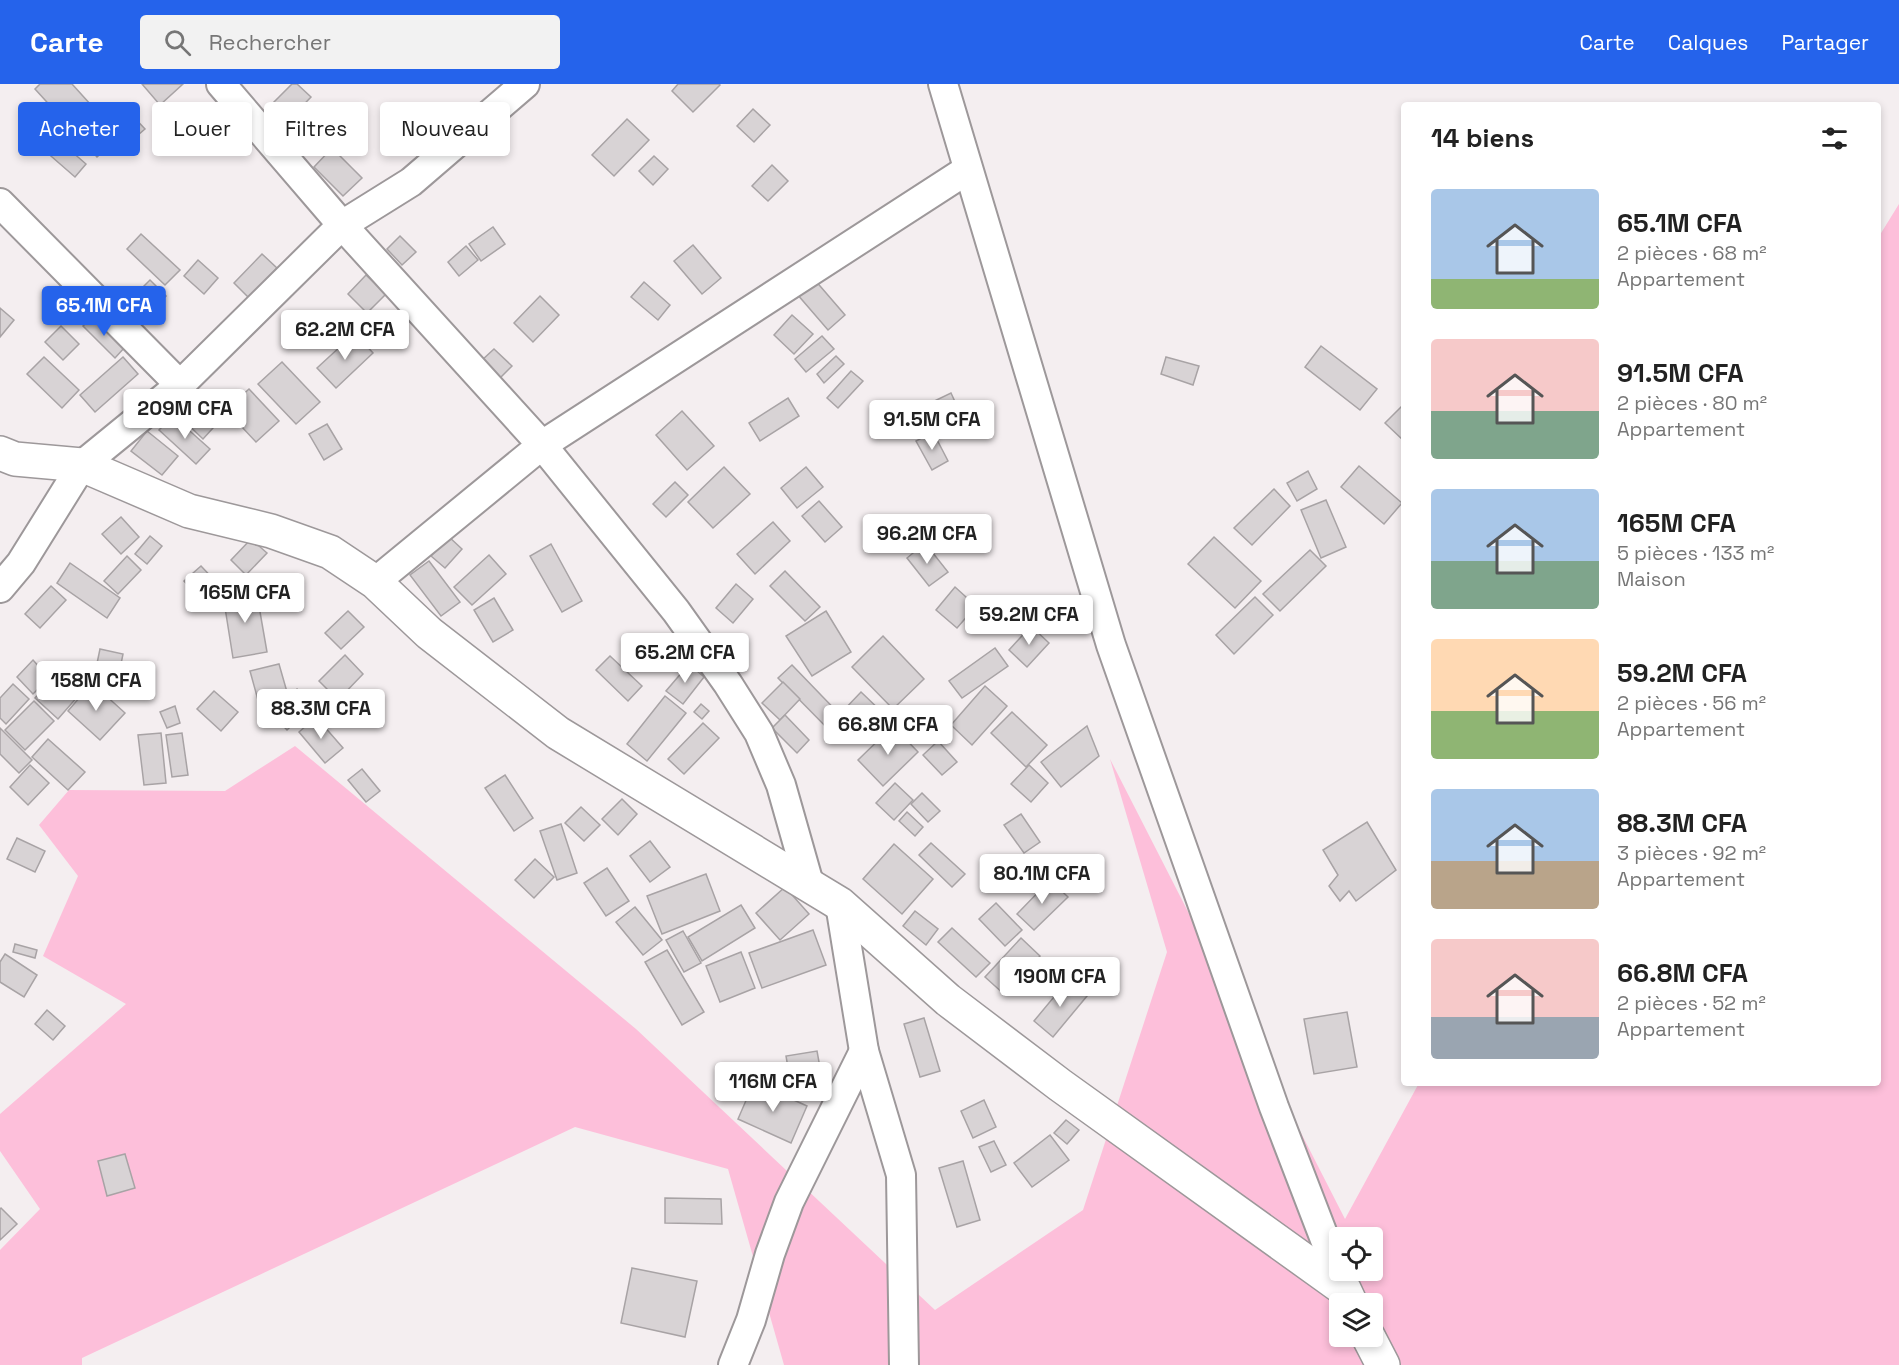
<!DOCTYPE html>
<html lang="fr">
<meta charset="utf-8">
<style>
:root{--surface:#fff;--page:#f2f2f2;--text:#222;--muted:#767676;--accent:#2563eb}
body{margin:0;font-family:"Space Grotesk",sans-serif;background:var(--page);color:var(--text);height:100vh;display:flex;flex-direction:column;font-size:22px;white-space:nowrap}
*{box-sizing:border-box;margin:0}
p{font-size:20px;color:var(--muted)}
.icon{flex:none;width:33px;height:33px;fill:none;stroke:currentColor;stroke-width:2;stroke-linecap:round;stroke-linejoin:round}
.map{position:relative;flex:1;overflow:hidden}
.side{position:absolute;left:1401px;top:18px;width:480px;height:984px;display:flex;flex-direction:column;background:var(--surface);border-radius:6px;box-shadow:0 3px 9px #0003}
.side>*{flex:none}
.guide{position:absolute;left:18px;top:18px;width:570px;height:54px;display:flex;gap:12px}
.controls{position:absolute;left:1329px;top:1143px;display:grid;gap:12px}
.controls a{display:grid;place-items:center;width:54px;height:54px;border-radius:6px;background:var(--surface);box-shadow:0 3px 9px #0003;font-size:30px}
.price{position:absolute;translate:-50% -51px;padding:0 14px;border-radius:6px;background:#fff;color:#222;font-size:20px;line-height:39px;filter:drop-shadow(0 2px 3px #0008)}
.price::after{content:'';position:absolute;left:50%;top:36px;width:18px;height:14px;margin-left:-9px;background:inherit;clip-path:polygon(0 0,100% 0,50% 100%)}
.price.on{background:var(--accent);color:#fff}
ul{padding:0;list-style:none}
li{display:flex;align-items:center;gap:18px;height:150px;padding:0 30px}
li span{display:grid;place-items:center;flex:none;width:168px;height:120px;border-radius:6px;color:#555}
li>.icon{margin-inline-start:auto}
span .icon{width:72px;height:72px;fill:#fffc;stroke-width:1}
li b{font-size:26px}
h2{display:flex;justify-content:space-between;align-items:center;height:72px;padding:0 30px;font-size:26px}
.pill{padding:0 21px;border-radius:6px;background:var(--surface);box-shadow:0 3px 9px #0003;font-size:21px;line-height:54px}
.pill.on{background:var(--accent);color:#fff}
header{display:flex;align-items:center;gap:36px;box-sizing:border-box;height:84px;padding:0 30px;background:var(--accent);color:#fff}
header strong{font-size:28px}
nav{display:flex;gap:33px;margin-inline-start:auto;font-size:21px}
.search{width:420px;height:54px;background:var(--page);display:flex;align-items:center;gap:15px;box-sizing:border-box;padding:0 21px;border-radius:6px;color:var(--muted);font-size:22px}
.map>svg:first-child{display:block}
</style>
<header>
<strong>Carte</strong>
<div class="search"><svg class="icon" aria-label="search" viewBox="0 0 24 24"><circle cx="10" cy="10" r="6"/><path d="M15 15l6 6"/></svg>Rechercher</div>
<nav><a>Carte</a><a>Calques</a><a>Partager</a></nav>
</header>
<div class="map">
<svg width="1899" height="1281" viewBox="0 0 1899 1281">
<rect width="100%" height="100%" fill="#f4eef0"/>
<path fill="#fdbfda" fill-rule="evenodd" d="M1899 120V1281H784L728 1085 575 1043 82 1274V1281H0V1166L40 1125 0 1067V1030L126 920 43 872 78 792 39 741 69 706 225 707 295 662 636 945 935 1226 1083 1126 1167 868 1110 675 1345 1135 1419 999H1878V154ZM1340 1154H1372V1186H1340ZM1340 1220H1372V1252H1340Z"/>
<g fill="#d8d3d5" stroke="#a8a3a5" stroke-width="1.5">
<polygon points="40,0 72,0 120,53 97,73 35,5"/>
<polygon points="142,0 183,0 160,21"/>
<polygon points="292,0 297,0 311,13 286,39 269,23"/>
<polygon points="678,0 719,0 720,1 693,28 672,7"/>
<polygon points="753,25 770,41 754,58 737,42"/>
<polygon points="129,28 145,45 131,57 116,40"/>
<polygon points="627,35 649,56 614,92 592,71"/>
<polygon points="55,53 86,80 75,93 44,66"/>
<polygon points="332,64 362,94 343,112 314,83"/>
<polygon points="654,72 668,85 653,101 639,87"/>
<polygon points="772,81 788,97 768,117 752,102"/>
<polygon points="493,143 505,160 481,177 469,160"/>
<polygon points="141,150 180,186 165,201 127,165"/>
<polygon points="400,152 416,168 402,181 387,165"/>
<polygon points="693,161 721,194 702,210 674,177"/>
<polygon points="466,162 478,176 459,192 448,178"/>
<polygon points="262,170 277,184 249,214 234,199"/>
<polygon points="198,176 218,194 204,210 184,192"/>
<polygon points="366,191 386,210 367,229 348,210"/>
<polygon points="814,195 845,231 828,246 797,210"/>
<polygon points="150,196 166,212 140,239 123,223"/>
<polygon points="644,198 670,221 658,236 631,213"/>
<polygon points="540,212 559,231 533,258 514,239"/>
<polygon points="0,224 14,236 0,253"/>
<polygon points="792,231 813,250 794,270 774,251"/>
<polygon points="94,232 125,263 115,274 83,242"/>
<polygon points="61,242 79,260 63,276 45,258"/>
<polygon points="355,249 373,269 336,304 317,284"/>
<polygon points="822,252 834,265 806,288 795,275"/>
<polygon points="1321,262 1377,305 1360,326 1305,283"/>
<polygon points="494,265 512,282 499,295 481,277"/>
<polygon points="836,272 844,280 824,299 817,290"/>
<polygon points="44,273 79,306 62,324 27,290"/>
<polygon points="123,273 138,290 95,328 80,311"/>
<polygon points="1166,273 1199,282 1193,301 1161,290"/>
<polygon points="282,278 320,318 296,340 258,300"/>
<polygon points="851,287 863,297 838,324 827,314"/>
<polygon points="249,305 279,337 256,358 226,326"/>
<polygon points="198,309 223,333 203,355 178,331"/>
<polygon points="951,309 961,331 913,353 903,332"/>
<polygon points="788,314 799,332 760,357 749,339"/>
<polygon points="1404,320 1404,357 1385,339"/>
<polygon points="682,327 714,362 687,386 656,351"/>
<polygon points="173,332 210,365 196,380 159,346"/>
<polygon points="327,340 342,365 324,376 309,350"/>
<polygon points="147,347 178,372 162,391 131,367"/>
<polygon points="933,348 948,377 932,386 916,357"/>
<polygon points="1359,382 1402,419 1384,440 1341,403"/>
<polygon points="724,383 750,410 713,444 688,418"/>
<polygon points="806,383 823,403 797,424 781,404"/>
<polygon points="1308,387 1317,405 1297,417 1287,399"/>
<polygon points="675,398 688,411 666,433 653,420"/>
<polygon points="1274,405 1290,422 1252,461 1234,444"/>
<polygon points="1326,416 1346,463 1321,474 1301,426"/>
<polygon points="819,417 842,443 825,458 802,432"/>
<polygon points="121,433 139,453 121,470 102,450"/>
<polygon points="773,438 790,457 755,490 737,470"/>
<polygon points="150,452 162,462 147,480 135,470"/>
<polygon points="448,452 462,465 445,484 431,472"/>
<polygon points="1214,453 1261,497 1235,524 1188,480"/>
<polygon points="251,455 267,469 246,491 231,476"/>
<polygon points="925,459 948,488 929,502 907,474"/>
<polygon points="551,460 582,517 562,528 530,472"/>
<polygon points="1310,466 1326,482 1280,527 1263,510"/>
<polygon points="489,471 506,490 472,521 454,503"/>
<polygon points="127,472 141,486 118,510 104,497"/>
<polygon points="429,477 460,518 441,532 410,491"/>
<polygon points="70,479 120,514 107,534 57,499"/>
<polygon points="201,482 218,500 201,515 184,497"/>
<polygon points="785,487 820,523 805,537 770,502"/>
<polygon points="736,500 753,515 733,539 716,524"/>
<polygon points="51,502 66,516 40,544 25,530"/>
<polygon points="955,503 976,522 957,544 936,526"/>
<polygon points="256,505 267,568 233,574 223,511"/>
<polygon points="1255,513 1273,531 1234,570 1216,551"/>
<polygon points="494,514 513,546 493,558 474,526"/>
<polygon points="348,527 364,543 341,565 325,549"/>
<polygon points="826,527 851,568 812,592 786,552"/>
<polygon points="1031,542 1049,559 1027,583 1009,566"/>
<polygon points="883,552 924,595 893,625 852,583"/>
<polygon points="995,564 1008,582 962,614 949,597"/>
<polygon points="100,565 123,570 118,595 95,589"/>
<polygon points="345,571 363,590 338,616 319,597"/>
<polygon points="610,572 642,602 628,617 596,586"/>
<polygon points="33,576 49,594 33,610 17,593"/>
<polygon points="279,580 287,608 258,616 250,587"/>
<polygon points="689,580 704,593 683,620 666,607"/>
<polygon points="792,581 848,639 835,652 778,594"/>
<polygon points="63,583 86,603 58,635 35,614"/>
<polygon points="783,598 800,615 780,636 762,619"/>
<polygon points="92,599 125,629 100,656 68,627"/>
<polygon points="13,600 29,615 6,640 0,634 0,614"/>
<polygon points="985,602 1007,622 972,661 951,641"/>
<polygon points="297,605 312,622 287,646 271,629"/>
<polygon points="214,607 238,628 221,647 197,625"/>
<polygon points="861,608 885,631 866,650 842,628"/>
<polygon points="665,612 686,629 647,677 627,660"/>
<polygon points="34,617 54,637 25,666 5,646"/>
<polygon points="701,620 709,627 702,635 694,628"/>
<polygon points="175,622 180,639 167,644 160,628"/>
<polygon points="1012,628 1047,661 1026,683 991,649"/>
<polygon points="785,631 809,656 797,669 772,644"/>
<polygon points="316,633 343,664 325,679 299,648"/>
<polygon points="703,639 719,654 684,690 668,675"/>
<polygon points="893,642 918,668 883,702 858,676"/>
<polygon points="1087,642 1099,672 1061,703 1041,678"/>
<polygon points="0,644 32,676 19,689 0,670"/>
<polygon points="161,649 166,699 144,701 138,651"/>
<polygon points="182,649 188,691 172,693 166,651"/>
<polygon points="48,655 85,688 68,706 32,673"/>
<polygon points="938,657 957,678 942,691 923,671"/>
<polygon points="30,681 49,699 28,721 10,703"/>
<polygon points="1029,681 1048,699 1031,718 1011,700"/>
<polygon points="362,685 380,707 366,718 348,696"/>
<polygon points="505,691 533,734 514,747 485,704"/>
<polygon points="895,699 913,716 894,736 876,719"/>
<polygon points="922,709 940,727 928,738 911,720"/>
<polygon points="622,715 637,730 618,751 602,735"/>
<polygon points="581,723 600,741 584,757 565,739"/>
<polygon points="907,728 923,743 915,752 899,737"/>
<polygon points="1021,730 1040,758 1024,769 1004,741"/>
<polygon points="1367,738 1396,786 1356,817 1349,807 1340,817 1329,802 1338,791 1323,766"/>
<polygon points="561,740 577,789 557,796 540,747"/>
<polygon points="17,754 45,767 35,788 7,775"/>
<polygon points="650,757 670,783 650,798 630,772"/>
<polygon points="931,759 965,790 952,803 919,771"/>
<polygon points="894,760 933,795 902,830 863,795"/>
<polygon points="535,775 554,793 534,814 515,796"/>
<polygon points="607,784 629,817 606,832 584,799"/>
<polygon points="706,790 720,827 662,850 647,812"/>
<polygon points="1050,796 1068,813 1034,846 1017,830"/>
<polygon points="785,803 809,830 780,856 756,829"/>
<polygon points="996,819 1022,846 1005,862 979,835"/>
<polygon points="741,821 755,844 702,877 688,853"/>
<polygon points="635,823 662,856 643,871 616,838"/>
<polygon points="915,827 938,845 926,861 903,842"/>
<polygon points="952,844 990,879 976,893 938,858"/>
<polygon points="813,846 826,881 762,904 749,869"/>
<polygon points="683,847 701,879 684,888 666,856"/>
<polygon points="1021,854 1040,872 1005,911 985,893"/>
<polygon points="15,860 37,866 35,874 13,868"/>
<polygon points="667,866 704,928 682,941 645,878"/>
<polygon points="741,868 755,904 720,918 706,882"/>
<polygon points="5,870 37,891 24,913 0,898 0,878"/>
<polygon points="1068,896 1087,912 1053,953 1034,937"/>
<polygon points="47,926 65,942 53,956 35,940"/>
<polygon points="1347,928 1357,983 1314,990 1304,935"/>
<polygon points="924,934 940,987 920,993 904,940"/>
<polygon points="817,967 821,989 790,995 786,972"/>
<polygon points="754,998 807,1022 791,1059 738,1035"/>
<polygon points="984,1016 996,1043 973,1054 961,1027"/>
<polygon points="1066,1036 1079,1046 1067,1060 1054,1049"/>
<polygon points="1050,1051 1069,1076 1032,1103 1014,1079"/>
<polygon points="994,1057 1006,1081 991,1088 979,1063"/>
<polygon points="125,1070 135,1104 107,1112 98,1077"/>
<polygon points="963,1077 980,1136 957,1143 939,1084"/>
<polygon points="665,1114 721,1115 722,1140 665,1139"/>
<polygon points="1,1124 17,1140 0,1156 0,1125"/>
<polygon points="632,1184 697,1197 685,1253 621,1239"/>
</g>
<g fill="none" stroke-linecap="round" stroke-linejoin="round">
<defs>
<g id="street">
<polyline points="221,0 342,141 542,361 676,527 728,600 759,649 781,701 810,803"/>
<polyline points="943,0 1111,561 1274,1023 1344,1205"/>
<polyline points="0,119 180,301"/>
<polyline points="375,498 542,361 967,86"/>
<polyline points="0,504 21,479 82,381 180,301 342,141 411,98 525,0"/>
<polyline points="840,820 864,967 901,1091 904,1281"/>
<polyline points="733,1281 751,1236 770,1170 789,1118 864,967"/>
</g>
<g id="secondary">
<polyline points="0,369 15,375 82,381 189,427 271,447 330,468 375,498 429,549 558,649 840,820 948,916 1060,1001 1344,1205 1351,1220"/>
<polyline points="1368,1252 1383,1281"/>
</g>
</defs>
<use href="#street" stroke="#9d989a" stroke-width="32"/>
<use href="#secondary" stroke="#9d989a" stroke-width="36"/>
<use href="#street" stroke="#fff" stroke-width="28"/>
<use href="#secondary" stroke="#fff" stroke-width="33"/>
</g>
</svg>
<div class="controls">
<a><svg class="icon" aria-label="locate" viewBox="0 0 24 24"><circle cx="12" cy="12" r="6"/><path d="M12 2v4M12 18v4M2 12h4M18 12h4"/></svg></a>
<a><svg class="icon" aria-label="layers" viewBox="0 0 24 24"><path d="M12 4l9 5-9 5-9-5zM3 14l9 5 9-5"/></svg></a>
</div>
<b class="price on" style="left:104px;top:253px">65.1M CFA</b>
<b class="price" style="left:345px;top:277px">62.2M CFA</b>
<b class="price" style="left:185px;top:356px">209M CFA</b>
<b class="price" style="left:932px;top:367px">91.5M CFA</b>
<b class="price" style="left:927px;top:481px">96.2M CFA</b>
<b class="price" style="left:245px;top:540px">165M CFA</b>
<b class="price" style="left:1029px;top:562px">59.2M CFA</b>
<b class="price" style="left:685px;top:600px">65.2M CFA</b>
<b class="price" style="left:96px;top:628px">158M CFA</b>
<b class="price" style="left:321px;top:656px">88.3M CFA</b>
<b class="price" style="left:888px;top:672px">66.8M CFA</b>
<b class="price" style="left:1042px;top:821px">80.1M CFA</b>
<b class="price" style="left:1060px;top:924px">190M CFA</b>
<b class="price" style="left:773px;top:1029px">116M CFA</b>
<div class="guide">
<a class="pill on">Acheter</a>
<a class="pill">Louer</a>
<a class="pill">Filtres</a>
<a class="pill">Nouveau</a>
</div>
<section class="side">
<h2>14 biens<svg class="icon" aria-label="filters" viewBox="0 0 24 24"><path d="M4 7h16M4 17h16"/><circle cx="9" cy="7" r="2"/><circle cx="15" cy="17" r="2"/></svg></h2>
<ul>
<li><span style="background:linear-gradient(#a9c7e8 75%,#8fb573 0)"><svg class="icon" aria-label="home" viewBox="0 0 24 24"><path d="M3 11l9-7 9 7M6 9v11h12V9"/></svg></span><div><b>65.1M CFA</b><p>2 pièces · 68 m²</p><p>Appartement</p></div></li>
<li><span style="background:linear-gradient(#f6c9c9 60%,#7fa58c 0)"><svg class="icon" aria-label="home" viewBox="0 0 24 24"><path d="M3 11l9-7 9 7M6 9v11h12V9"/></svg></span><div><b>91.5M CFA</b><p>2 pièces · 80 m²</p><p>Appartement</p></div></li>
<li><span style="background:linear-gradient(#a9c7e8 60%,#7fa58c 0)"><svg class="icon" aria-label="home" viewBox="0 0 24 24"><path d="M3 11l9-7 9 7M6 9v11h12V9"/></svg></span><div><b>165M CFA</b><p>5 pièces · 133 m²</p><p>Maison</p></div></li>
<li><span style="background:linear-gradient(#ffd9b3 60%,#8fb573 0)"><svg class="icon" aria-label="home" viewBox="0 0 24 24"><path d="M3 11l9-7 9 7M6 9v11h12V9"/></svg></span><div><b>59.2M CFA</b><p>2 pièces · 56 m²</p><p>Appartement</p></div></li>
<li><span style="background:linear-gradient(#a9c7e8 60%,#b9a48a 0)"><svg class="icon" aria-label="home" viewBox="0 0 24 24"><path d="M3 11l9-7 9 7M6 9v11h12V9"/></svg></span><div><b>88.3M CFA</b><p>3 pièces · 92 m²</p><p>Appartement</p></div></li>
<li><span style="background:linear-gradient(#f6c9c9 65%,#9aa5b1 0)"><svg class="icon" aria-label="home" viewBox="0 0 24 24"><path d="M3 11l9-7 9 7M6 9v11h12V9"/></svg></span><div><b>66.8M CFA</b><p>2 pièces · 52 m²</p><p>Appartement</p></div></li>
</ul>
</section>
</div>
